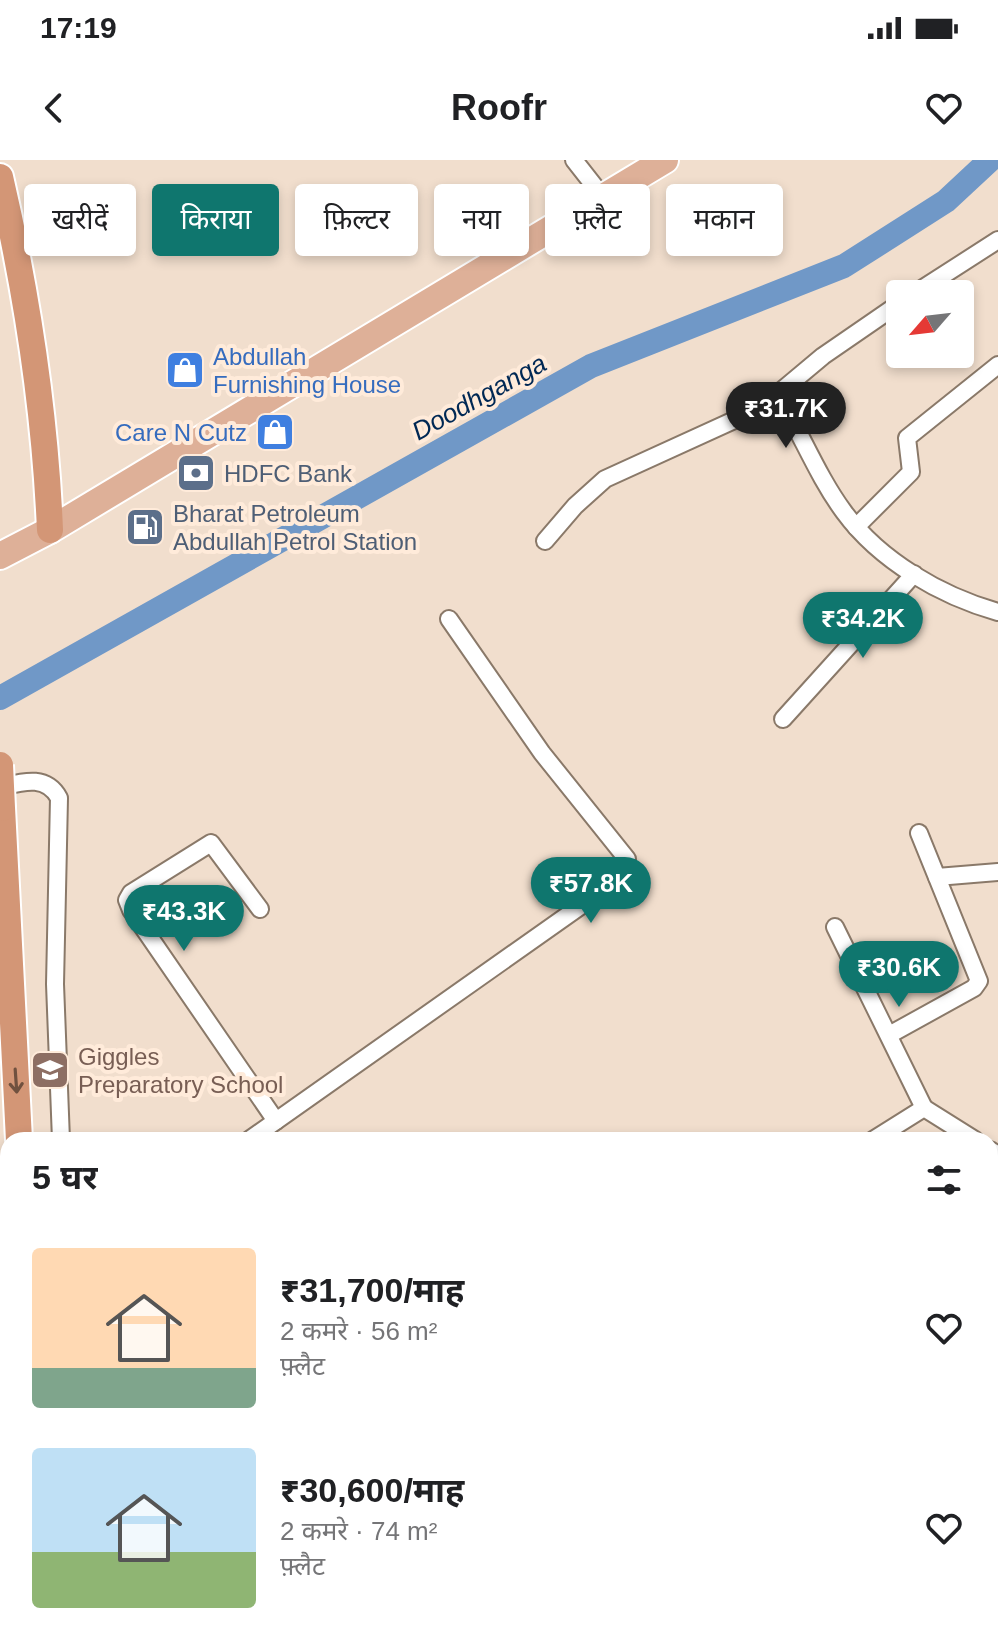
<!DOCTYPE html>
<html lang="hi">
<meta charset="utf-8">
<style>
:root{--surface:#fff;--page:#f2f2f2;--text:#202124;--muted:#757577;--accent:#0f766e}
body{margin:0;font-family:Arial,"Noto Sans Devanagari",sans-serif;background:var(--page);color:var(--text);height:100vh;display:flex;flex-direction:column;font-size:30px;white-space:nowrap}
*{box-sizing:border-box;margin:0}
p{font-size:26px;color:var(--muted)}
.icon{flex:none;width:44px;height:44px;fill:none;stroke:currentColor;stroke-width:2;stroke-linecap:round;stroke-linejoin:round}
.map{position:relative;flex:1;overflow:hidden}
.details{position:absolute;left:0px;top:972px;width:998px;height:514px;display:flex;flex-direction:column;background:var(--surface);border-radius:24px 24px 0 0;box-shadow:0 4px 12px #0003}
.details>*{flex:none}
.banner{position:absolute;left:24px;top:24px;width:950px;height:72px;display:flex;gap:16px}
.needle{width:52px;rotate:242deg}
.controls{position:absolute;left:886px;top:120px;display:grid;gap:16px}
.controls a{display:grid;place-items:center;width:88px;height:88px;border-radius:8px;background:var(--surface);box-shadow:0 4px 12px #0003;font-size:40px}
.price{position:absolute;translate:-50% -68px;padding:0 18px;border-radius:28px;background:var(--accent);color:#fff;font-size:26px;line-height:52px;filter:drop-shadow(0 2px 4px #0008)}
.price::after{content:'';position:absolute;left:50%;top:48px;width:24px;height:18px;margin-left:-12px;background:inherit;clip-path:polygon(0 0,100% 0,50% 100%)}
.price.selected{background:#222;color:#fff}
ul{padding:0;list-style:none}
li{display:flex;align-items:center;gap:24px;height:200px;padding:0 32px}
li span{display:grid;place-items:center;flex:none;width:224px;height:160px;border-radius:8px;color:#555}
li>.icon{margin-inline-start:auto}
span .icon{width:96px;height:96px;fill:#fffc;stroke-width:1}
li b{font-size:34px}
h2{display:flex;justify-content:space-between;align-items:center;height:96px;padding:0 32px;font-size:34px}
.chip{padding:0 28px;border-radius:8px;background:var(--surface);box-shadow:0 4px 12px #0003;font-size:28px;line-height:72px}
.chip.selected{background:var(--accent);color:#fff}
.status{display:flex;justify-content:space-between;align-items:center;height:56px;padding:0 40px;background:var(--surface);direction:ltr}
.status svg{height:22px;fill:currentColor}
header{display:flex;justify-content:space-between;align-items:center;height:104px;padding:0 32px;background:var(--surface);font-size:36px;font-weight:800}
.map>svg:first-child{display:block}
</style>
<div class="status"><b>17:19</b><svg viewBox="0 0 49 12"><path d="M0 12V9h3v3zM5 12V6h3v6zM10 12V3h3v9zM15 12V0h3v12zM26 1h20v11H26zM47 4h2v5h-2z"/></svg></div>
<header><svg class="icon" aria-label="back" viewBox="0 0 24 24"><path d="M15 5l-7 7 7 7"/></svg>Roofr<svg class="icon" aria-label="heart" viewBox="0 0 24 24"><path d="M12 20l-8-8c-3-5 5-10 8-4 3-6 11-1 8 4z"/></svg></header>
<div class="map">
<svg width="998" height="1485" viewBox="0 0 998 1485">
<rect width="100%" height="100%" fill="#f1decd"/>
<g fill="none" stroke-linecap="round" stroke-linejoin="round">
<polyline stroke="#7098c7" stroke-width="24" points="0,538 591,206 844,106 946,41 990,0"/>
<defs>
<g id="minor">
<polyline points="574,0 603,37"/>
<polyline points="914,134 998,80"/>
<polyline points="768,242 823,196 900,143"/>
<polyline points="856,367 911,312 907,278 998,205"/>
<path d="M545 381 575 346 605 319 776 241 786 249C805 283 821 321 844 352 880 401 941 436 998 452"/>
<polyline points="783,559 914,414"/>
<path d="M0 627C22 622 46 614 59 638L55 824 61 980"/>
<polyline points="937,717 998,712"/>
<polyline points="260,749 211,683 131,733 127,740 131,750 276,961"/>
<polyline points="835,767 924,948"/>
<polyline points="889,875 974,828 979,821 919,673"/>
<polyline points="249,980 626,714 627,699 542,593 449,459"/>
<polyline points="873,980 924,948 975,980"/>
<polyline points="990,990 998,995"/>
<polyline points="990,1189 998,1179"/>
<polyline points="0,1468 9,1485"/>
<polyline points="93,1478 93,1485"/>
<polyline points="715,1478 719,1485"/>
<polyline points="507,1480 515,1485"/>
</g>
<polyline id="primary" points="0,396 50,370 665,0"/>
<g id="trunk">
<path d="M0 17C26 129 45 254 50 370"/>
<polyline points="2,648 19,980"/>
<polyline points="0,1098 8,1177"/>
<polyline points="36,1478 36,1485"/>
<polyline points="61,1478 62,1485"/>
</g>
</defs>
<use href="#minor" stroke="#8a7969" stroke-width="20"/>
<use href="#primary" stroke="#fff" stroke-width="30"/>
<use href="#trunk" stroke="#fff" stroke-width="30"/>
<use href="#minor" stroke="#fff" stroke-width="16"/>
<use href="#primary" stroke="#deb098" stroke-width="26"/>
<use href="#trunk" stroke="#d39676" stroke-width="26"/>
<defs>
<polyline id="trunk-bridge" points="0,605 2,648"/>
</defs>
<use href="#trunk-bridge" stroke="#fff" stroke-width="30" stroke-linecap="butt"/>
<use href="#trunk-bridge" stroke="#d39676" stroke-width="26"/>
</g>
<defs><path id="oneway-shaft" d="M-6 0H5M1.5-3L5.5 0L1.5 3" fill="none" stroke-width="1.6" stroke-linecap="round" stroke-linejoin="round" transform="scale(2)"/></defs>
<use stroke="#70513f" href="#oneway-shaft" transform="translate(16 921) rotate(86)"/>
<defs>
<symbol id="shop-square" viewBox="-11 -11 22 22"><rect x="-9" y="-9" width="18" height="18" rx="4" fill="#3f7fe0" stroke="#ffebda"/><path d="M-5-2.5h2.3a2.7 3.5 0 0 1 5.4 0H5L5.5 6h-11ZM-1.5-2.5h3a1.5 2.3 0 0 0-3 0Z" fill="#fff"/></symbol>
<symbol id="bank-square" viewBox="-11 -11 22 22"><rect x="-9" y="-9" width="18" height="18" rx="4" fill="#5c6f8a" stroke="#ffebda"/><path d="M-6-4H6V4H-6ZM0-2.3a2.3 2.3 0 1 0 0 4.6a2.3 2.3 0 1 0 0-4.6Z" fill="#fff"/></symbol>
<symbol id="fuel-square" viewBox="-11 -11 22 22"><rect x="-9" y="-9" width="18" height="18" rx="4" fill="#5c6f8a" stroke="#ffebda"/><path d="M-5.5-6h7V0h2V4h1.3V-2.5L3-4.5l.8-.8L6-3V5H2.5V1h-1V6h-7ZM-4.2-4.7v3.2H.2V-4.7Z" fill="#fff"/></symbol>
<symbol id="school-square" viewBox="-11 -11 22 22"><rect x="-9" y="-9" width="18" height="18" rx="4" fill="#8d6e63" stroke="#ffebda"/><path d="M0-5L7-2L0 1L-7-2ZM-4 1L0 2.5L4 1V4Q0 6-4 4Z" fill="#fff"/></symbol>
</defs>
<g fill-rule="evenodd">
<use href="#shop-square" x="163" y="188" width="44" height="44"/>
<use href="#shop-square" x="253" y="250" width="44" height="44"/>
<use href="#bank-square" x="174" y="291" width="44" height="44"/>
<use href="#fuel-square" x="123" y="345" width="44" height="44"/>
<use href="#school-square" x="28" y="888" width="44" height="44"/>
</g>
<g text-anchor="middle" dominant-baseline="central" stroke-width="8" stroke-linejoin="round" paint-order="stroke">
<g font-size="24" fill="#366cbe" stroke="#ffebda" text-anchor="start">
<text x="213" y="196">Abdullah<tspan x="213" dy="28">Furnishing House</tspan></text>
<text x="247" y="272" text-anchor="end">Care N Cutz</text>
</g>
<g font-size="24" fill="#4e5e75" stroke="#ffebda" text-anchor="start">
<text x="224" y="313">HDFC Bank</text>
<text x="173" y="353">Bharat Petroleum<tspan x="173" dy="28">Abdullah Petrol Station</tspan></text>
</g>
<g font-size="24" fill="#785e54" stroke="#ffebda" text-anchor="start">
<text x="78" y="896">Giggles<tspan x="78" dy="28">Preparatory School</tspan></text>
</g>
<g font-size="26" font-style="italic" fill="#002854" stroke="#ffebda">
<text transform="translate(479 237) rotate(-29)">Doodhganga</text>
</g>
</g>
</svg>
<div class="controls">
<a><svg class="needle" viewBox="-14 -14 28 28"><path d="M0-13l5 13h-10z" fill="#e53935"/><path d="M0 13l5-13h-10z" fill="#757577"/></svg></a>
</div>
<b class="price selected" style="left:786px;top:290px">₹31.7K</b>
<b class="price" style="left:863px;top:500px">₹34.2K</b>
<b class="price" style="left:591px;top:765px">₹57.8K</b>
<b class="price" style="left:184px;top:793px">₹43.3K</b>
<b class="price" style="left:899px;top:849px">₹30.6K</b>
<div class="banner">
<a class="chip">खरीदें</a>
<a class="chip selected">किराया</a>
<a class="chip">फ़िल्टर</a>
<a class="chip">नया</a>
<a class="chip">फ़्लैट</a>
<a class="chip">मकान</a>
</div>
<section class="details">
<h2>5 घर<svg class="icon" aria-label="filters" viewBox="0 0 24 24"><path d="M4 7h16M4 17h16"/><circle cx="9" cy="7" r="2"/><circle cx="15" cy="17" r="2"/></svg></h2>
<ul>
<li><span style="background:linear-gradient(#ffd9b3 75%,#7fa58c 0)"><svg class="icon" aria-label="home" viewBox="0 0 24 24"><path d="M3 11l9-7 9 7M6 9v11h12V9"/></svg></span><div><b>₹31,700/माह</b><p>2 कमरे · 56 m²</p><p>फ़्लैट</p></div><svg class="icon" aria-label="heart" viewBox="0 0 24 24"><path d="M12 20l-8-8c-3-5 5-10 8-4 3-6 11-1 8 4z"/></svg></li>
<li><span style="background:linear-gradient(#bfe0f5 65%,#8fb573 0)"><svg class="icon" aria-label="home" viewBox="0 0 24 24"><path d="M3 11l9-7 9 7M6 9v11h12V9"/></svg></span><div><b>₹30,600/माह</b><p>2 कमरे · 74 m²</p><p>फ़्लैट</p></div><svg class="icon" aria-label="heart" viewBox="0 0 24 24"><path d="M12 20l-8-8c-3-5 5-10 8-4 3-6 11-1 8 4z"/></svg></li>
</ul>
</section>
</div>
